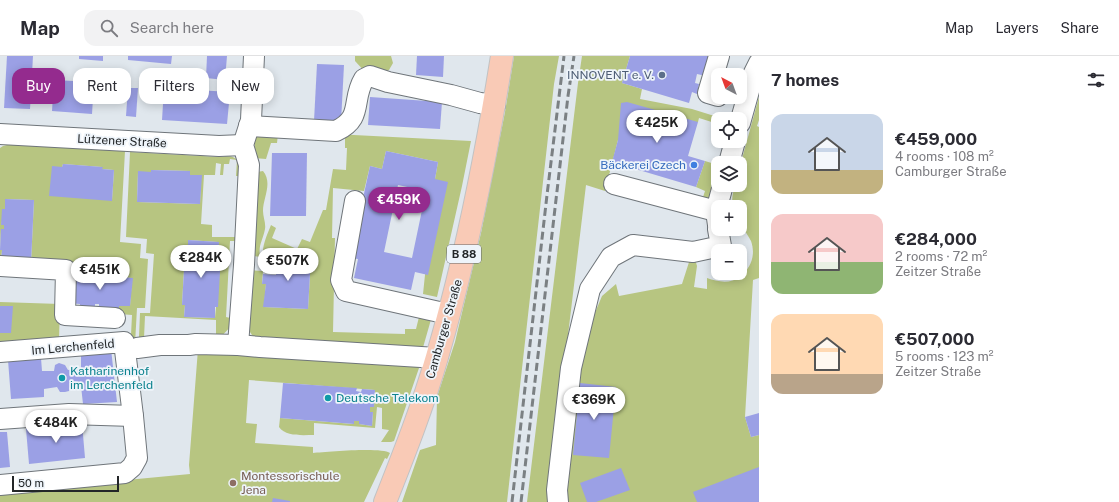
<!DOCTYPE html>
<meta charset="utf-8">
<style>
:root{--surface:#fff;--page:#f2f2f3;--text:#2b2b33;--muted:#7c7c81;--line:#e1e1e2;--accent:#942b8e}
body{margin:0;font-family:"Public Sans",sans-serif;background:var(--page);color:var(--text);height:100vh;display:flex;flex-direction:column;font-size:15px;white-space:nowrap}
*{box-sizing:border-box;margin:0}
p{font-size:13px;color:var(--muted)}
.icon{flex:none;width:22px;height:22px;fill:none;stroke:currentColor;stroke-width:2;stroke-linecap:round;stroke-linejoin:round}
.map{position:relative;flex:1;overflow:hidden}
.sheet{display:flex;flex-direction:column;background:var(--surface);width:360px}
.sheet>*{flex:none}
.hud{position:absolute;left:12px;top:12px;width:380px;height:36px;display:flex;gap:8px}
.needle{width:26px;rotate:319deg}
.controls{position:absolute;left:711px;top:12px;display:grid;gap:8px}
.controls a{display:grid;place-items:center;width:36px;height:36px;border-radius:8px;background:var(--surface);box-shadow:0 2px 10px #0003;font-size:20px}
.scale{position:absolute;left:12px;bottom:10px;width:107px;box-sizing:border-box;padding-left:4px;border:2px solid #232628;border-top:0;font-size:11px;line-height:14px;white-space:nowrap;color:#232628;-webkit-text-stroke:3px #eef4fa;paint-order:stroke}
.price{position:absolute;translate:-50% -34px;padding:0 9px;border-radius:14px;background:#fff;color:#222;font-size:13px;line-height:26px;filter:drop-shadow(0 1px 2px #0008)}
.price::after{content:'';position:absolute;left:50%;top:24px;width:12px;height:9px;margin-left:-6px;background:inherit;clip-path:polygon(0 0,100% 0,50% 100%)}
.price.current{background:var(--accent);color:#fff}
ul{padding:0;list-style:none}
li{display:flex;align-items:center;gap:12px;height:100px;padding:0 12px}
li span{display:grid;place-items:center;flex:none;width:112px;height:80px;border-radius:12px;color:#555}
li>.icon{margin-inline-start:auto}
span .icon{width:48px;height:48px;fill:#fffc;stroke-width:1}
li b{font-size:17px}
h2{display:flex;justify-content:space-between;align-items:center;height:48px;padding:0 12px;font-size:17px}
.tag{padding:0 14px;border-radius:12px;background:var(--surface);box-shadow:0 2px 10px #0003;font-size:14px;line-height:36px}
.tag.current{background:var(--accent);color:#fff}
header{display:flex;align-items:center;gap:24px;box-sizing:border-box;height:56px;padding:0 20px;background:var(--surface);border-bottom:1px solid var(--line)}
header strong{font-size:19px}
nav{display:flex;gap:22px;margin-inline-start:auto;font-size:14px}
.search{width:280px;height:36px;background:var(--page);display:flex;align-items:center;gap:10px;box-sizing:border-box;padding:0 14px;border-radius:12px;color:var(--muted);font-size:15px}
main{display:flex;flex:1;min-height:0}
.map>svg:first-child{display:block}
</style>
<header>
<strong>Map</strong>
<div class="search"><svg class="icon" aria-label="search" viewBox="0 0 24 24"><circle cx="10" cy="10" r="6"/><path d="M15 15l6 6"/></svg>Search here</div>
<nav><a>Map</a><a>Layers</a><a>Share</a></nav>
</header>
<main>
<div class="map">
<svg width="759" height="446" viewBox="0 0 759 446">
<rect width="100%" height="100%" fill="#e0e7ed"/>
<g fill="#b7c581" fill-rule="evenodd">
<polygon points="355,0 391,0 393,7 389,14 383,17 367,18 355,5"/>
<polygon points="514,0 559,0 554,28 507,446 402,446 420,394 436,389 437,341 455,286 481,177 505,56"/>
<polygon points="582,0 630,0 622,27 642,33 640,43 692,53 724,63 718,63 718,68 699,62 698,66 618,84 605,135 586,129 548,446 527,446 578,27"/>
<path d="M759 41V64L757 70 759 71V222L753 224 745 361 751 381 759 379V446H566L569 421 565 401 576 302 602 240 616 228 619 240 682 228 690 203H695L697 210 694 231 707 233V222C718 226 730 228 740 221 751 212 756 199 751 185 748 179 743 173 741 166 739 162 740 156 740 151H733C731 144 733 136 735 129H740V110Z"/>
<path d="M256 74 471 85 462 130 437 241 423 238 435 123 438 106 386 95 382 113 370 110 364 135 333 132 332 182H335L333 276 405 278V273H416L420 257 432 260 422 295 254 282 248 273V214L263 215 262 228H266L264 251 308 253 311 201 292 200 273 193 271 204C269 204 266 203 265 202 259 195 268 177 271 169L276 172 272 182 297 193 302 183 310 186 323 154H326L333 113 346 114 347 92H345V82L278 78 277 87H271L266 103 254 102 251 94 255 92 254 86Z"/>
<path d="M11 88 125 95 120 186 141 188 140 202 148 203 145 252H137L135 288H133L131 279 132 259 119 258V250H130L132 222 71 217 31 207 34 144 5 143V153L1 169H4V173H1L0 194H2L1 205H0V92L3 90ZM63 108 102 111V113L114 114 112 144 62 111Z"/>
<path d="M130 96 220 101C238 98 239 104 239 120H236L237 104 230 103 229 108H224L223 119H220L221 108 216 107 215 119H204L201 168 212 169V181H240V185H230L226 261 235 263V266L216 286V264L145 260 144 282 139 281 140 257H150L154 198 146 197 147 183 126 181ZM151 114 190 115V119H201L200 148 137 146 138 116H151ZM188 184 218 186V197L221 198 215 262 184 261 185 249H182L185 196H188Z"/>
<polygon points="705,105 718,109 708,146 702,144 705,135 696,131"/>
<path d="M263 115C273 127 263 142 263 155 263 161 266 167 265 173 263 184 258 189 260 201L249 199 257 116Z"/>
<polygon points="0,246 60,248 59,284 0,289"/>
<path d="M198 293 418 307 419 312 394 385 391 386H381L389 374 382 373V352L377 351 375 372 314 367V379C303 379 286 381 279 371L280 362 353 368 354 365H359V368L372 370 373 356H370V351H374L375 334 249 324 246 367 257 368 255 387 313 391V397C327 396 381 391 390 397L387 403 385 402 364 446H0V436L190 418 189 409Z"/>
</g>
<g fill="#9ba0e5" fill-rule="evenodd">
<polygon points="7,0 33,0 30,53 4,52"/>
<polygon points="79,0 103,0 103,5 79,3"/>
<polygon points="128,0 172,0 171,8 128,4"/>
<polygon points="207,0 227,0 225,24 206,22"/>
<polygon points="417,0 444,0 443,21 416,19"/>
<polygon points="630,0 712,0 706,20 697,18 695,27 699,28 697,38 692,36 689,47 622,27"/>
<polygon points="317,8 344,9 341,66 314,65"/>
<polygon points="54,24 94,26 92,58 52,55"/>
<polygon points="128,32 138,32 136,61 126,60"/>
<polygon points="164,32 230,36 227,68 162,64"/>
<polygon points="370,41 442,46 440,73 368,69"/>
<polygon points="627,46 698,66 688,100 705,105 696,131 612,106 618,84 621,47"/>
<path d="M386 95 438 106 435 123 448 126 428 219 415 216 411 234 354 222 358 203 350 202 370 110 382 113ZM398 129 426 135 412 202 384 196Z"/>
<polygon points="272,97 307,97 306,160 270,160"/>
<polygon points="63,108 103,111 102,113 114,114 112,145 49,140 52,110 62,111"/>
<polygon points="151,114 190,115 190,119 202,119 200,148 137,146 138,115 151,116"/>
<polygon points="5,143 34,144 31,207 1,205 2,194 0,194 1,173 4,173 4,169 1,169 2,153 5,153"/>
<polygon points="188,184 219,186 218,197 221,198 218,251 215,251 215,262 184,261 185,249 182,249 185,196 188,196"/>
<polygon points="272,193 292,200 311,201 308,253 263,251 266,228 262,228 263,218 276,219 277,206 271,204"/>
<polygon points="71,217 133,222 130,250 119,250 119,252 99,251 99,248 95,248 95,251 80,250 80,248 68,247"/>
<polygon points="0,250 13,250 11,277 0,277"/>
<polygon points="111,293 117,346 83,348 81,330 70,330 69,335 65,336 60,336 57,331 44,333 44,341 11,343 8,304 41,302 42,315 54,315 55,309 59,307 65,309 68,314 81,312 81,298"/>
<polygon points="283,327 357,332 356,335 361,336 362,333 375,334 374,351 370,351 370,356 373,356 372,370 359,368 359,365 354,365 354,368 280,362"/>
<polygon points="580,327 616,331 609,402 573,399"/>
<polygon points="759,357 759,379 751,381 745,361"/>
<polygon points="82,367 85,402 29,408 26,373"/>
<polygon points="0,376 7,376 10,411 0,412"/>
<polygon points="759,411 759,446 697,446 693,436"/>
<polygon points="621,412 630,434 596,446 587,446 580,427"/>
<polygon points="273,442 290,445 290,446 272,446"/>
</g>
<g fill="none" stroke-linecap="round" stroke-linejoin="round">
<defs>
<g id="minor">
<polyline points="718,40 708,37 719,0"/>
<polyline points="740,67 754,17 759,7"/>
<path d="M249 70 336 75C364 62 351 44 364 23L370 20 388 26 451 39 480 47 495 49"/>
<polyline points="0,78 219,90 243,89"/>
<polyline points="729,107 735,85"/>
<polyline points="614,128 716,155"/>
<polyline points="355,145 341,224 346,235 448,258"/>
<polyline points="718,169 716,155 723,129"/>
<polyline points="0,210 66,214 65,259 115,262"/>
<polyline points="238,289 244,209 249,109 243,89 251,64 254,0"/>
<polyline points="137,292 160,289 189,289 196,288 238,289 260,291 437,302"/>
<polyline points="0,296 124,286 133,360 137,402 132,411 125,417 0,429"/>
<polyline points="0,363 69,358 133,360"/>
<polyline points="558,446 557,434 571,312 590,233 611,201 633,189 693,196 721,190 718,173"/>
</g>
<path id="major" d="M385 446C404 398 423 350 437 301 466 202 486 101 502 0"/>
</defs>
<use href="#minor" stroke="#6f757a" stroke-width="22"/>
<use href="#major" stroke="#c1c2c3" stroke-width="24"/>
<use href="#minor" stroke="#fff" stroke-width="20"/>
<use href="#major" stroke="#f9cab6" stroke-width="22"/>
<g stroke="#7b8083" stroke-width="3" stroke-dasharray="8 4" stroke-linecap="butt">
<polyline points="512,446 547,139 564,0"/>
<polyline points="521,446 568,40 574,0"/>
</g>
</g>
<circle fill="#5c6f8a" stroke="#eef4fa" stroke-width="1.5" cx="662" cy="19" r="4"/>
<circle fill="#3f7fe0" stroke="#eef4fa" stroke-width="1.5" cx="694" cy="109" r="4"/>
<g fill="#0f9aa8" stroke="#eef4fa" stroke-width="1.5">
<circle cx="62" cy="322" r="4"/>
<circle cx="328" cy="342" r="4"/>
</g>
<circle fill="#8d6e63" stroke="#eef4fa" stroke-width="1.5" cx="233" cy="427" r="4"/>
<g text-anchor="middle" dominant-baseline="central" stroke-width="3.5" stroke-linejoin="round" paint-order="stroke">
<rect fill="#eef4fa" stroke="#606467" stroke-width="1" x="447" y="189" width="34" height="18" rx="3"/>
<g font-size="11" font-weight="bold" fill="#232628">
<text x="464" y="198">B 88</text>
</g>
<g font-size="12" fill="#4e5e75" stroke="#eef4fa" text-anchor="end">
<text x="654" y="19">INNOVENT e. V.</text>
</g>
<g font-size="12" fill="#232628" stroke="#eef4fa">
<text transform="translate(122 85) rotate(3)">Lützener Straße</text>
<text transform="translate(444 273) rotate(-74)">Camburger Straße</text>
<text transform="translate(73 291) rotate(-5)">Im Lerchenfeld</text>
</g>
<g font-size="12" fill="#366cbe" stroke="#eef4fa" text-anchor="end">
<text x="686" y="109">Bäckerei Czech</text>
</g>
<g font-size="12" fill="#0d838f" stroke="#eef4fa" text-anchor="start">
<text x="70" y="315">Katharinenhof<tspan x="70" dy="14">im Lerchenfeld</tspan></text>
<text x="336" y="342">Deutsche Telekom</text>
</g>
<g font-size="12" fill="#785e54" stroke="#eef4fa" text-anchor="start">
<text x="241" y="420">Montessorischule<tspan x="241" dy="14">Jena</tspan></text>
</g>
</g>
</svg>
<div class="controls">
<a><svg class="needle" viewBox="-14 -14 28 28"><path d="M0-13l5 13h-10z" fill="#e53935"/><path d="M0 13l5-13h-10z" fill="#7c7c81"/></svg></a>
<a><svg class="icon" aria-label="locate" viewBox="0 0 24 24"><circle cx="12" cy="12" r="6"/><path d="M12 2v4M12 18v4M2 12h4M18 12h4"/></svg></a>
<a><svg class="icon" aria-label="layers" viewBox="0 0 24 24"><path d="M12 4l9 5-9 5-9-5zM3 14l9 5 9-5"/></svg></a>
<a>+</a>
<a>−</a>
</div>
<div class="scale">50 m</div>
<b class="price" style="left:657px;top:88px">€425K</b>
<b class="price current" style="left:399px;top:165px">€459K</b>
<b class="price" style="left:201px;top:223px">€284K</b>
<b class="price" style="left:288px;top:226px">€507K</b>
<b class="price" style="left:100px;top:235px">€451K</b>
<b class="price" style="left:594px;top:365px">€369K</b>
<b class="price" style="left:56px;top:388px">€484K</b>
<div class="hud">
<a class="tag current">Buy</a>
<a class="tag">Rent</a>
<a class="tag">Filters</a>
<a class="tag">New</a>
</div>
</div>
<section class="sheet">
<h2>7 homes<svg class="icon" aria-label="filters" viewBox="0 0 24 24"><path d="M4 7h16M4 17h16"/><circle cx="9" cy="7" r="2"/><circle cx="15" cy="17" r="2"/></svg></h2>
<ul>
<li><span style="background:linear-gradient(#c9d6e8 70%,#c2b280 0)"><svg class="icon" aria-label="home" viewBox="0 0 24 24"><path d="M3 11l9-7 9 7M6 9v11h12V9"/></svg></span><div><b>€459,000</b><p>4 rooms · 108 m²</p><p>Camburger Straße</p></div></li>
<li><span style="background:linear-gradient(#f6c9c9 60%,#8fb573 0)"><svg class="icon" aria-label="home" viewBox="0 0 24 24"><path d="M3 11l9-7 9 7M6 9v11h12V9"/></svg></span><div><b>€284,000</b><p>2 rooms · 72 m²</p><p>Zeitzer Straße</p></div></li>
<li><span style="background:linear-gradient(#ffd9b3 75%,#b9a48a 0)"><svg class="icon" aria-label="home" viewBox="0 0 24 24"><path d="M3 11l9-7 9 7M6 9v11h12V9"/></svg></span><div><b>€507,000</b><p>5 rooms · 123 m²</p><p>Zeitzer Straße</p></div></li>
</ul>
</section>
</main>
